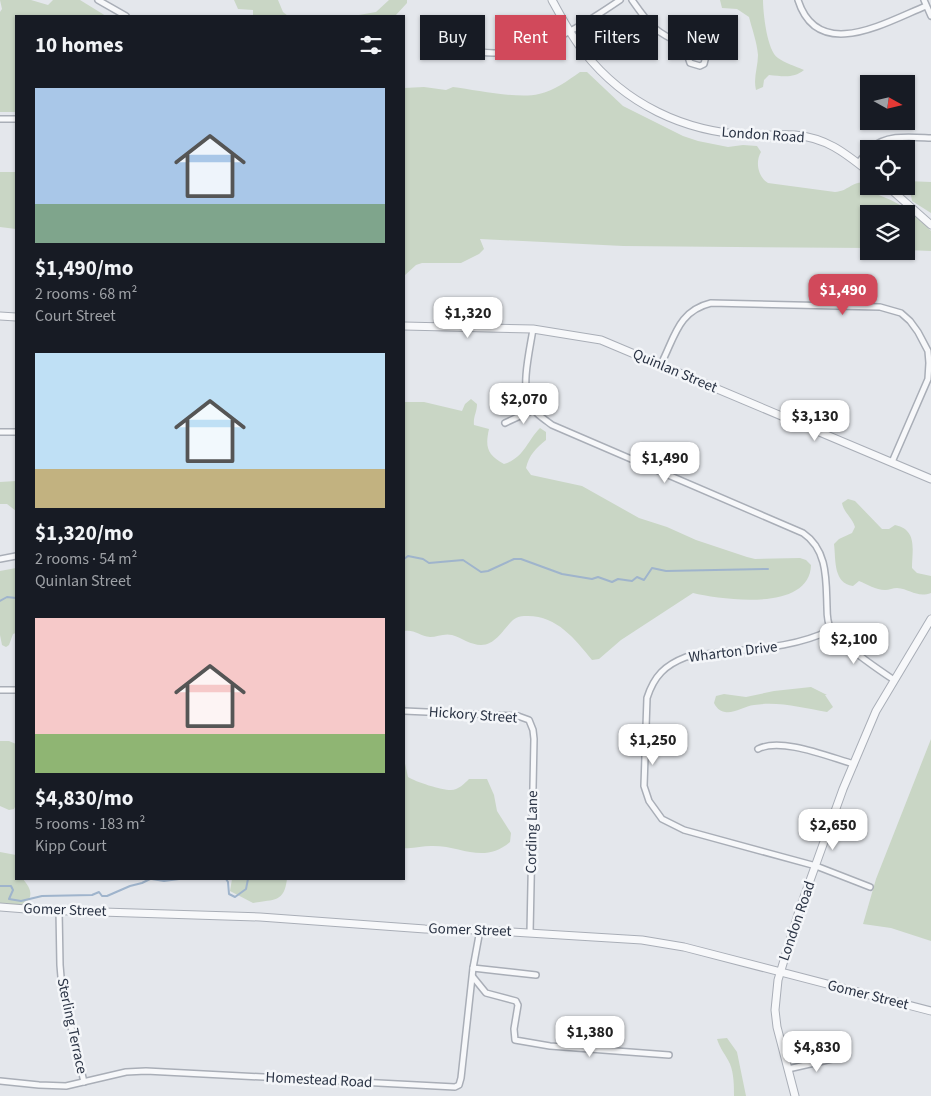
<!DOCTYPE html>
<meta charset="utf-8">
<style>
:root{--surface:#171b24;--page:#242831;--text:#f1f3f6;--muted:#9ea1a6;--accent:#d1495b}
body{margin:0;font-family:"Source Sans 3",sans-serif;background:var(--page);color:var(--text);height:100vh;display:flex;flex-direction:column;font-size:19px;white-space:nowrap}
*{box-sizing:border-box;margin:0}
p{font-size:16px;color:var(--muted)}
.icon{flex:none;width:28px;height:28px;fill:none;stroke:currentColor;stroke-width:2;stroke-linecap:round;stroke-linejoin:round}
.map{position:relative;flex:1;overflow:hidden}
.details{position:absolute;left:15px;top:15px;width:390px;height:865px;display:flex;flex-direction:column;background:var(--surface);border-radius:0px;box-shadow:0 1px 4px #0004}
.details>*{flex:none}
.banner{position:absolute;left:420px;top:15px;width:435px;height:45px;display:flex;gap:10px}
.needle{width:32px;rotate:98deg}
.fabs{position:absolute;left:860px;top:75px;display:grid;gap:10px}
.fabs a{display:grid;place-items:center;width:55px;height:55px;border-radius:0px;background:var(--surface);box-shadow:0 1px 4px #0004;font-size:25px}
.price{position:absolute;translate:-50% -42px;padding:0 11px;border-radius:10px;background:#fff;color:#222;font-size:16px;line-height:32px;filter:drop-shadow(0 1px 2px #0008)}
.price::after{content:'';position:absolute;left:50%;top:30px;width:15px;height:11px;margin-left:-8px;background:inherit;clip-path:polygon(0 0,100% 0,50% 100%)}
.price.selected{background:var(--accent);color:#fff}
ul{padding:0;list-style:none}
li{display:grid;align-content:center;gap:10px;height:265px;padding:0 20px}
li span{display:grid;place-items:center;height:155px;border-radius:0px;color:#555}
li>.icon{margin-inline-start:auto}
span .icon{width:90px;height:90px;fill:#fffc;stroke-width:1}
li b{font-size:21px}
h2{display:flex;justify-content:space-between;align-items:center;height:60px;padding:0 20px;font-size:21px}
.tag{padding:0 18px;border-radius:0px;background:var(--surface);box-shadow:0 1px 4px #0004;font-size:18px;line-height:45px}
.tag.selected{background:var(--accent);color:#fff}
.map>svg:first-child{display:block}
</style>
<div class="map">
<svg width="931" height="1096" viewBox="0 0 931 1096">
<rect width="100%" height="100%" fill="#e4e7ec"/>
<g fill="#c9d6c5">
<polygon points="0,0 31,0 48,5 53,0 80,0 106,16 16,16 16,112 0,112 0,12 2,9"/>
<polygon points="234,0 278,0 283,12 288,16 253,16 253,10 238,9"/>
<polygon points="389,0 407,0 407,3 395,16 353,16 376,12"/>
<path d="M720 0H763C763 12 767 51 778 58 785 63 795 66 804 70 793 79 782 76 769 75L764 80 763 87 756 90C753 78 758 67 758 55 757 42 752 29 749 17L737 9 722 8Z"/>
<path d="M580 72H587L623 106 683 136 698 141 728 147 743 145 757 146 761 152C755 162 758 177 768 183L835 192C850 191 851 180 869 183V186L876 187V194C897 201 916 214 931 231V251L906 250V214H869V248L623 246 480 239 484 249 479 254 461 263H422L416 265 404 276V88L424 87 446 90 453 87C476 90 518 99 539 94 554 91 567 81 580 72Z"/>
<polygon points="0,172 16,172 16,229 0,227"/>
<polygon points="906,181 931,182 931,213 912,201 911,195 905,192 902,186 906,186"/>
<path d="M471 399 477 404C477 412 473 417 474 425L489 429C485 447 487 455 504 464 524 458 527 441 540 428L546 432V440C536 448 529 455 526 468L531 475 582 486 639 518 667 527 696 540 747 557 755 559 800 558 806 560 811 565C810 612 723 600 693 593L621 640 599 659 592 660C575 639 557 616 528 616 522 616 518 616 513 620 504 628 496 645 481 645 471 645 462 638 452 635 444 633 437 637 430 637 420 636 414 629 404 631V402H424L462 411 465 404Z"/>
<polygon points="16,481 16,511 7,504 0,504 0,482"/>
<path d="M848 499 855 501 882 529H889L895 525C918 530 912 550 912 568L917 573 931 576V593C917 598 910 589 897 588 893 588 889 590 885 590 876 590 867 584 859 581L853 586C833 583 836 560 834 544L839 539 852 533 855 527C852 517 844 513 842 503Z"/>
<polygon points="16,568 16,633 13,634 9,645 6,647 2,645 0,635 0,571"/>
<path d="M811 687 827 695H825L833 707 827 712C803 708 778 701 754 705 745 706 733 714 725 712 719 711 716 707 714 703L716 696 724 694 746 697 774 691Z"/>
<polygon points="931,739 931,941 891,928 863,924 876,879"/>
<polygon points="0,741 9,741 16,744 16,805 14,809 9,810 0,806"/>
<path d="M404 759 408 777C416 782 441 790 451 790 458 790 464 784 469 779H487L494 795 497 811 511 833 510 842C483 865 461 845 431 846 422 846 413 849 404 848Z"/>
<path d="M0 852 16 855V879H23C30 888 34 894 26 904L17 906 0 903Z"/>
<path d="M232 879H287C284 903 274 899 253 903L230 891Z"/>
<path d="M727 1038 737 1052 746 1096H734C734 1086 734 1074 730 1064 726 1055 720 1049 717 1039Z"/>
</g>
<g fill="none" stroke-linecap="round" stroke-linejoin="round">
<g stroke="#9fb4cc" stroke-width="2">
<polyline points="404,559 408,556 423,559 429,563 463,560 481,572 488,571 514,559 521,559 562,574 592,579 598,577 612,582 618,579 632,581 637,577 644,580 652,568 666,571 768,569"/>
<polyline points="0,601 7,597 16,598"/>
<polyline points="152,879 164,881 179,879"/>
<polyline points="226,879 228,882 229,894 235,897 246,889 248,879"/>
<polyline points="0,886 11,886 13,890 9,899 21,901 42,896 92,895 99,892 102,896 107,896 130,886 142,883 150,879"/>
</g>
<defs>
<g id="minor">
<polyline points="98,0 126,16"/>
<path d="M632 0C650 26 655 32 684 45"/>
<path d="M798 0C818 63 886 22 926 6"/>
<polyline points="924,0 931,16"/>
<polygon points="432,39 442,41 448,46 443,47 436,53 428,52 425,50 425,42"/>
<polygon points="684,45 704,50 706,56 704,64 700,66 690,63"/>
<path d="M448 46C463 49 478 53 494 53 542 52 582 26 620 0"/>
<polyline points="0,119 16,119"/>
<path d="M870 149C886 134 910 137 931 138"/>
<polyline points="858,163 869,150"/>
<path d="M533 329C530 349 521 385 529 403 534 413 544 419 552 425L803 533C828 550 826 580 827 607 827 614 827 623 831 629 834 635 840 639 844 643 860 657 876 668 894 680"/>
<path d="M661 364C675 337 678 311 711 303L880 307 901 313 910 321 918 332 928 351 929 363 928 379 892 462"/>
<polyline points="505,423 533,410"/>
<polyline points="0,432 16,432"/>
<polyline points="0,559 16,556"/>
<path d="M831 630C785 652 736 648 686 657 665 665 654 676 647 698L644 786 649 801 662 819 684 830 816 866 870 887"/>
<polyline points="0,690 16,690"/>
<polyline points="404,711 518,716 529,720 533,730 534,739 530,933"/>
<path d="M758 749C781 737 829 757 854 764"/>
<polyline points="59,910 60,965 62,989 84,1082"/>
<polyline points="473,968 536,975"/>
<polyline points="473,977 486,993 516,1001 518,1005 514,1029 515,1040 550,1046 669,1055"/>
<polyline points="788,1069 841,1057"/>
<polyline points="0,1081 39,1085 66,1086 126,1072 146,1071 455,1087 459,1085 461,1078 473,968 480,930"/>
</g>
<g id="tertiary">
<path d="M552 0C562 18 571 36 584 52 625 104 684 132 749 135 764 136 780 134 795 135 827 138 845 153 869 172"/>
<polyline points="887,186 931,225"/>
<polyline points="0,316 16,317"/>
<polyline points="404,326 533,329 601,340 931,479"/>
<polyline points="0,907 39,910 260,917 425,929 480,930 642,940 684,947 931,1011"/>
<polyline points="795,1096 777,1027 775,1010 778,980 799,911 843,789 876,711 931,619"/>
</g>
</defs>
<use href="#minor" stroke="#a9aeb7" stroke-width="8"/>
<use href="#tertiary" stroke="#a9aeb7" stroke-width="9"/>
<use href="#minor" stroke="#f7f8fa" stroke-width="5"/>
<use href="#tertiary" stroke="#f7f8fa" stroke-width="7"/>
</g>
<g text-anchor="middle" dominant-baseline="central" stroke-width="5" stroke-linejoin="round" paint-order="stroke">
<g font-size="15" fill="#2b3445" stroke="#f4f6f9">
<text transform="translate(763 135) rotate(4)">London Road</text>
<text transform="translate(675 371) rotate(23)">Quinlan Street</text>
<text transform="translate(733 652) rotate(-7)">Wharton Drive</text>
<text transform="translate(473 715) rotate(4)">Hickory Street</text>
<text transform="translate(532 832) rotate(-89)">Cording Lane</text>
<text transform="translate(65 910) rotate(2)">Gomer Street</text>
<text transform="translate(797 921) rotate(-71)">London Road</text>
<text transform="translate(470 930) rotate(2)">Gomer Street</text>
<text transform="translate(868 995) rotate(14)">Gomer Street</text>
<text transform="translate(72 1026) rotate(78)">Sterling Terrace</text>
<text transform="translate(319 1080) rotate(3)">Homestead Road</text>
</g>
</g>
</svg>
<div class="fabs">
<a><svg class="needle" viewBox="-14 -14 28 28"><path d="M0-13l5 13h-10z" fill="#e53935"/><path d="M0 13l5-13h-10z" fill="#9ea1a6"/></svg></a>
<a><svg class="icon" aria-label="locate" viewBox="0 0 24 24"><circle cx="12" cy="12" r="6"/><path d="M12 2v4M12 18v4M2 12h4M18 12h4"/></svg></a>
<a><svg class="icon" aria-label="layers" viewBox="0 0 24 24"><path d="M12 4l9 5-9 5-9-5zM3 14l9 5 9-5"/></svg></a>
</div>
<b class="price selected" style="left:843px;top:316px">$1,490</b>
<b class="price" style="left:468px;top:339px">$1,320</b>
<b class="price" style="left:524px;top:425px">$2,070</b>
<b class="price" style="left:815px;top:442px">$3,130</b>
<b class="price" style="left:665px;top:484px">$1,490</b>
<b class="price" style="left:854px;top:665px">$2,100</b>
<b class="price" style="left:653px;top:766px">$1,250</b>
<b class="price" style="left:833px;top:851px">$2,650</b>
<b class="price" style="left:590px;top:1058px">$1,380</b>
<b class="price" style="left:817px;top:1073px">$4,830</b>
<div class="banner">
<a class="tag">Buy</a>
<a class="tag selected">Rent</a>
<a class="tag">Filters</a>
<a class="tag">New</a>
</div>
<section class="details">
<h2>10 homes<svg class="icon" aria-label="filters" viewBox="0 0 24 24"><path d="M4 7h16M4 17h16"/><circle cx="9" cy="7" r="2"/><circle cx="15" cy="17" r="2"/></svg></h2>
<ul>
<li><span style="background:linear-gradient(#a9c7e8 75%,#7fa58c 0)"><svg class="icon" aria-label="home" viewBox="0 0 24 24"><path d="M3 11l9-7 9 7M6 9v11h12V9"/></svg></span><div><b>$1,490/mo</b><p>2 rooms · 68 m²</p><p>Court Street</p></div></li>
<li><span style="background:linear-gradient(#bfe0f5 75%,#c2b280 0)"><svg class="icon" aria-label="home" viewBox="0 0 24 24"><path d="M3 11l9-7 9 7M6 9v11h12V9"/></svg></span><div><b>$1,320/mo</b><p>2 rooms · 54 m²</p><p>Quinlan Street</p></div></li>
<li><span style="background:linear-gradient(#f6c9c9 75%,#8fb573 0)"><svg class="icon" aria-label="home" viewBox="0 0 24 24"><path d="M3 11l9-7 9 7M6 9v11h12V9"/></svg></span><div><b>$4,830/mo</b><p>5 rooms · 183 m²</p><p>Kipp Court</p></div></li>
</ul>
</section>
</div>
